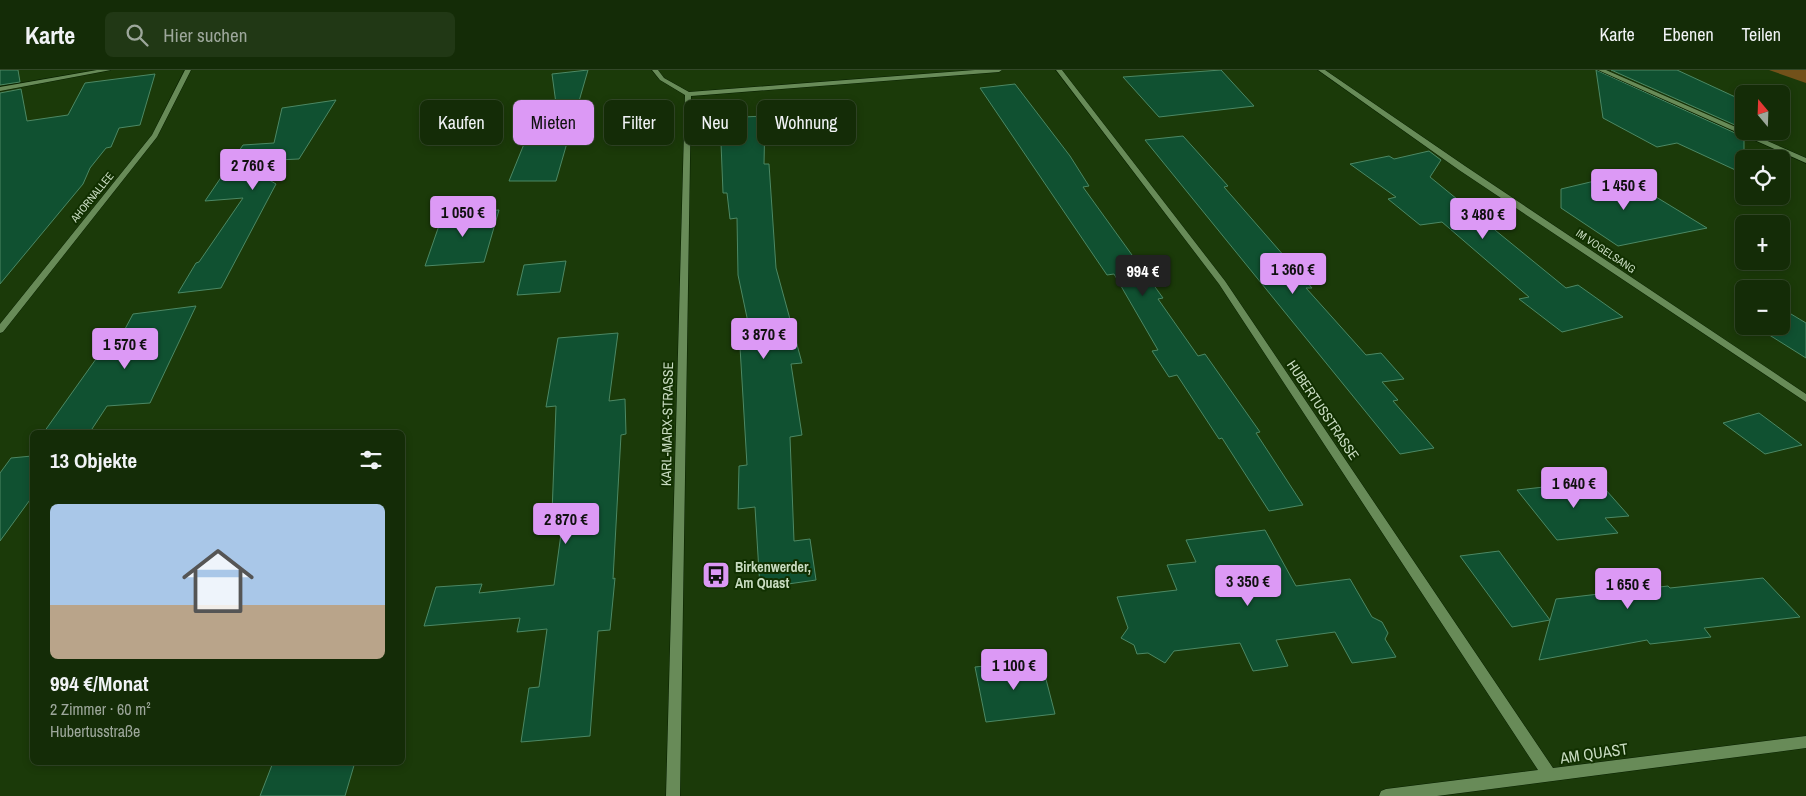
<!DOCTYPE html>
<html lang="de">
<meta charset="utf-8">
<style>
:root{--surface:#142c07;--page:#213815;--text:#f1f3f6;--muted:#9da79b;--line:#334828;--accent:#dc99f5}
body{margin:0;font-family:"Archivo Narrow",sans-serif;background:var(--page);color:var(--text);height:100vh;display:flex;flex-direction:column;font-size:19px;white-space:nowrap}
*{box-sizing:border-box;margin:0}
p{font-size:16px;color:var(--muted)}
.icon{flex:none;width:28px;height:28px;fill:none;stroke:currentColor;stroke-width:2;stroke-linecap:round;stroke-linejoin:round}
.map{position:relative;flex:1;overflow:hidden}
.panel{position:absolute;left:30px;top:360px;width:375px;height:335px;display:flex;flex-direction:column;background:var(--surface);border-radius:8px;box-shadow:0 2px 8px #0003,0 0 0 1px var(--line)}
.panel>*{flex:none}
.guide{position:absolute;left:420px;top:30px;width:475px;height:45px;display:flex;gap:10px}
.needle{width:32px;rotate:341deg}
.tools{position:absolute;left:1735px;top:15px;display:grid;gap:10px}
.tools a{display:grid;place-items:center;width:55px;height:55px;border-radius:8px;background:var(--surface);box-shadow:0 2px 8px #0003,0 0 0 1px var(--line);font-size:25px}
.price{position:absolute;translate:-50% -42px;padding:0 11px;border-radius:5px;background:var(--accent);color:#111;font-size:16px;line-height:32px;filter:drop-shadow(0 1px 2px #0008)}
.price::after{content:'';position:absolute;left:50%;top:30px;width:15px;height:11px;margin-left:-8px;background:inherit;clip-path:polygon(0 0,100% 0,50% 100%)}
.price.active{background:#222;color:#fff}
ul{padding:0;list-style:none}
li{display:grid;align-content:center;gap:10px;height:265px;padding:0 20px}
li span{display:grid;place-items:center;height:155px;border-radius:8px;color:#555}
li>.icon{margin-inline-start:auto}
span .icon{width:90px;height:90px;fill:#fffc;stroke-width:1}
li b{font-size:21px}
h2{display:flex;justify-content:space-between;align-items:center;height:60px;padding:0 20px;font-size:21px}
.pill{padding:0 18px;border-radius:8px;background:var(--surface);box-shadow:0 2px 8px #0003,0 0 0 1px var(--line);font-size:18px;line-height:45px}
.pill.active{background:var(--accent);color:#111}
header{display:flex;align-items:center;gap:30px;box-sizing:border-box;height:70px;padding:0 25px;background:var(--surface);border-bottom:1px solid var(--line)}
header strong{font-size:24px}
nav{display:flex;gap:28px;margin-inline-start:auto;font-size:18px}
.search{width:350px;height:45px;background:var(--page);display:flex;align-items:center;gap:12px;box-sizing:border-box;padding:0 18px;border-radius:8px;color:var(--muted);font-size:19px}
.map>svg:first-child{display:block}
</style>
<header>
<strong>Karte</strong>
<div class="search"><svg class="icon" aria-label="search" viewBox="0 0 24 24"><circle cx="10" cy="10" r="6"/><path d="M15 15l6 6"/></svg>Hier suchen</div>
<nav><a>Karte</a><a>Ebenen</a><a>Teilen</a></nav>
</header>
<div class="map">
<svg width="1806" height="726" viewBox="0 0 1806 726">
<rect width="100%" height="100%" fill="#1b3a09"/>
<polygon fill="#72511a" points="1769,0 1806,0 1806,13"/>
<g fill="#105131" stroke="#4c8864">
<polygon points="0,0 18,0 20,12 0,15"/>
<polygon points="588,0 556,111 509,111 537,42 557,41 552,4"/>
<polygon points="1221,0 1254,36 1159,47 1123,7"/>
<polygon points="1596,0 1744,67 1744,104 1677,73 1657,77 1603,48"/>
<polygon points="1611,0 1677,0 1744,31 1744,59"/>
<polygon points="155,4 140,55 119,58 111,77 106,78 90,98 83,114 0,214 0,23 21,19 27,51 68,45 85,13"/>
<polygon points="1015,14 1070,86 1089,116 1083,117 1163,228 1158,229 1198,286 1205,284 1260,362 1256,363 1303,435 1269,441 1222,368 1219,369 1177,305 1169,307 1152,281 1158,280 1114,204 1107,205 980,18"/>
<polygon points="336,30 299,89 276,90 266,108 276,114 221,218 178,223 196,193 199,192 243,128 205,131 243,75 274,73 282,38"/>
<polygon points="765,46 764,94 769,94 776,198 802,293 791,294 802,365 790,367 794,471 810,469 816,510 760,518 755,437 738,439 739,396 747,395 740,277 753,276 738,205 737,148 730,149 727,123 723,123 720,48"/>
<polygon points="1183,66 1228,116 1224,117 1312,218 1306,218 1366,285 1381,283 1404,309 1382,312 1398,330 1393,331 1434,378 1400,384 1145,70"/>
<polygon points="1429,81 1441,90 1430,107 1566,218 1578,215 1623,247 1562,262 1519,229 1529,227 1442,152 1420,155 1388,129 1396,127 1350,94 1389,86 1394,89"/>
<polygon points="1620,105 1707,158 1618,176 1561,138 1561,119"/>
<polygon points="499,140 484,192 425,196 443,144"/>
<polygon points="566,191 560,222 517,225 524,195"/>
<polygon points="196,236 150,333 107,336 90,362 44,362 96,289 110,287 133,244"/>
<polygon points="1781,238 1806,253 1806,288 1755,256 1781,256"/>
<polygon points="618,263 609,331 625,329 626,364 621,365 613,509 615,508 610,560 598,561 590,666 521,672 529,618 539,617 547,559 517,562 520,548 424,556 436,517 482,514 479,523 554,515 564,442 552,444 556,336 546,337 558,268"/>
<polygon points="1759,343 1802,375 1765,384 1723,353"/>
<polygon points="32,386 32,427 0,471 0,403 11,388"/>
<polygon points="1598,411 1629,446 1605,448 1618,463 1557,470 1517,420"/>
<polygon points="1265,460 1296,516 1350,509 1372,547 1382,552 1388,563 1385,569 1396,587 1352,593 1335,562 1276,570 1288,596 1253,601 1240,573 1174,581 1165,593 1148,583 1137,584 1134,575 1121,568 1128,558 1117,527 1177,520 1167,495 1196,492 1186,470"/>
<polygon points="1499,481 1550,550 1556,529 1668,516 1670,518 1763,508 1800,547 1704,558 1711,567 1650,574 1647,570 1539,590 1550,550 1512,557 1460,486"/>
<polygon points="1041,590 1055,644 986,652 975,597"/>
<polygon points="302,692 355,692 345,726 260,726 272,695"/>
</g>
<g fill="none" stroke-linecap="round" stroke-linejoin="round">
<defs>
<g id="street">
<polygon points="97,0 111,0 0,21 0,17"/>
<polygon points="185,0 191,0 157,67 3,262 0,263 0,254 152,65"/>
<polygon points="652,0 658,0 664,8 689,22 975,0 1002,0 999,2 691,26 680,726 666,726 685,25 660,10"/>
<polygon points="1056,0 1062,0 1225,211 1553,698 1806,666 1806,678 1437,726 1379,726 1381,721 1386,719 1538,700 1219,214"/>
<polygon points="1318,0 1325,0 1465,96 1806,324 1806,332 1459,100"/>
<polygon points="1598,0 1606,0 1806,88 1806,93"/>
</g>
</defs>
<use href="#street" stroke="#082000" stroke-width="1"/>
<use href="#street" fill="#688b58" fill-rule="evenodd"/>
</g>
<defs>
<symbol id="bus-square" viewBox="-11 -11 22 22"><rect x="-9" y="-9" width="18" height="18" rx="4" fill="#dc99f5" stroke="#113000"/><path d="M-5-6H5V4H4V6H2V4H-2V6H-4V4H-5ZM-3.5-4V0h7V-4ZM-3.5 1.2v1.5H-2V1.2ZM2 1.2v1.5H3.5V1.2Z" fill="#111"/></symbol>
</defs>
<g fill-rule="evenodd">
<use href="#bus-square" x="700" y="489" width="32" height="32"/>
</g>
<g text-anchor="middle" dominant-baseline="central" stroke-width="4" stroke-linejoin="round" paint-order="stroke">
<g font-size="11" fill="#c8dbc0" stroke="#113000">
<text transform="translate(92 127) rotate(-51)">AHORNALLEE</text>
<text transform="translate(1606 181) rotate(34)">IM VOGELSANG</text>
</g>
<g font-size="14" fill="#c8dbc0" stroke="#113000">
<text transform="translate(1323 340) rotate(56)">HUBERTUSSTRASSE</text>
<text transform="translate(667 354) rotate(-89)">KARL-MARX-STRASSE</text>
</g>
<g font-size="14" font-weight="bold" fill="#c8dbc0" stroke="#113000" text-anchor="start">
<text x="735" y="497">Birkenwerder,<tspan x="735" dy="16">Am Quast</tspan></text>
</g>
<g font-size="16" fill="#c8dbc0" stroke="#113000">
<text transform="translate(1594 683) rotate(-8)">AM QUAST</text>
</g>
</g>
</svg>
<div class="tools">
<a><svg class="needle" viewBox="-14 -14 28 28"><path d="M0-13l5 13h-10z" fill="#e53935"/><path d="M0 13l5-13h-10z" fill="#9da79b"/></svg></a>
<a><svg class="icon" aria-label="locate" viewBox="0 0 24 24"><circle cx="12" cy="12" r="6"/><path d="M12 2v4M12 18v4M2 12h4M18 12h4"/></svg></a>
<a>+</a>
<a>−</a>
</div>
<b class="price" style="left:253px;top:121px">2 760 €</b>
<b class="price" style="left:1624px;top:141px">1 450 €</b>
<b class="price" style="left:463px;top:168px">1 050 €</b>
<b class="price" style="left:1483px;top:170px">3 480 €</b>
<b class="price" style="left:1293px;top:225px">1 360 €</b>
<b class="price active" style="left:1143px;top:227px">994 €</b>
<b class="price" style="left:764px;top:290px">3 870 €</b>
<b class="price" style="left:125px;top:300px">1 570 €</b>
<b class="price" style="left:1574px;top:439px">1 640 €</b>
<b class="price" style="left:566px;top:475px">2 870 €</b>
<b class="price" style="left:1248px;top:537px">3 350 €</b>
<b class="price" style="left:1628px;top:540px">1 650 €</b>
<b class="price" style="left:1014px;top:621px">1 100 €</b>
<div class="guide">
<a class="pill">Kaufen</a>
<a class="pill active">Mieten</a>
<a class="pill">Filter</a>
<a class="pill">Neu</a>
<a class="pill">Wohnung</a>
</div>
<section class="panel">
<h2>13 Objekte<svg class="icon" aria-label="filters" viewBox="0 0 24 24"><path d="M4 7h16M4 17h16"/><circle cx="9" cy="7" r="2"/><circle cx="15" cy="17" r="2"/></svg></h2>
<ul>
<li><span style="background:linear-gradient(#a9c7e8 65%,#b9a48a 0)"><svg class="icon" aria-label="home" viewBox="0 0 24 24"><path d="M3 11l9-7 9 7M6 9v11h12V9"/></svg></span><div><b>994 €/Monat</b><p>2 Zimmer · 60 m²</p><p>Hubertusstraße</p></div></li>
</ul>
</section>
</div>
